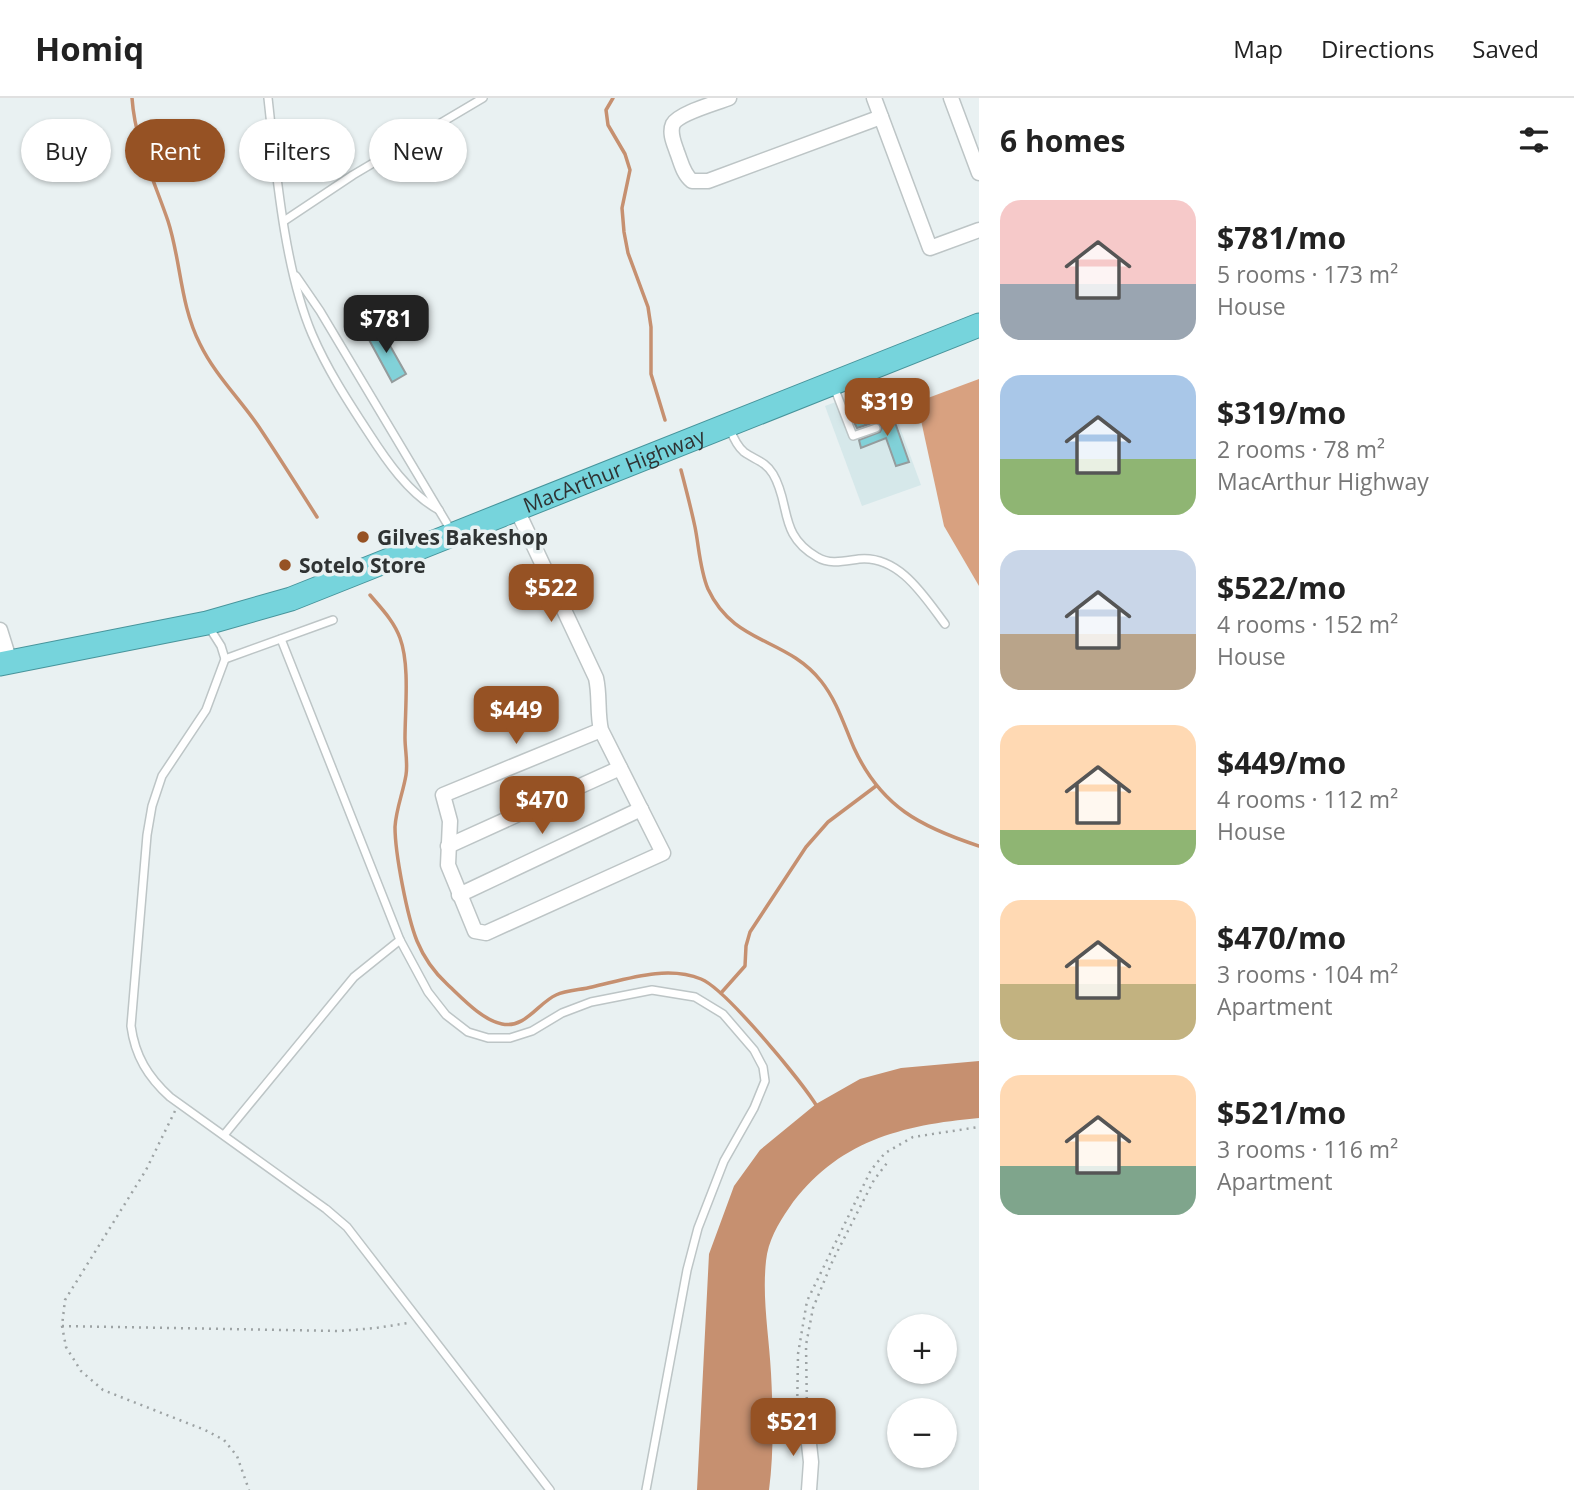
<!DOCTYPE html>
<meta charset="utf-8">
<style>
:root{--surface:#fff;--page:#f2f2f2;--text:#222;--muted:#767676;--line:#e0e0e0;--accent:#965224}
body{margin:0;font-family:"Open Sans",sans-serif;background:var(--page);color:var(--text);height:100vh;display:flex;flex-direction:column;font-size:26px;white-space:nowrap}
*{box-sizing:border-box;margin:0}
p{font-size:23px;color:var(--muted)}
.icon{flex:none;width:38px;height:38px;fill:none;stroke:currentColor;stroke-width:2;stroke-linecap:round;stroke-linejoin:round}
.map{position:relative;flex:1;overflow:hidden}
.details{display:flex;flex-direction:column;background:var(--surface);width:595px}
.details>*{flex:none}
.guide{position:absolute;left:21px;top:21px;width:665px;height:63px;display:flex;gap:14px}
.controls{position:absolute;left:887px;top:1216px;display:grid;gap:14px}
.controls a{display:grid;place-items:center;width:70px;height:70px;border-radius:50%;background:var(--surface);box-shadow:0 2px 5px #0004;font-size:35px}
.price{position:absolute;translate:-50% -60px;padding:0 16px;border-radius:14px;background:var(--accent);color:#fff;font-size:23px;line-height:46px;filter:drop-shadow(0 2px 4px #0008)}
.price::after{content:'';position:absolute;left:50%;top:42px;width:21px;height:16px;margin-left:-10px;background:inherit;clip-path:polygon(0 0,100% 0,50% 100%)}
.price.on{background:#222;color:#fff}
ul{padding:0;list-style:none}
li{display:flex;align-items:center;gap:21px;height:175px;padding:0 21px}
li span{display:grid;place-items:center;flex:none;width:196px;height:140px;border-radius:21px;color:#555}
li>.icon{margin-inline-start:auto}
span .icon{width:84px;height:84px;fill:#fffc;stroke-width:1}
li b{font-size:30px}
h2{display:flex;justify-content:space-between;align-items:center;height:84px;padding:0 21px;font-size:30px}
.chip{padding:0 24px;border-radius:32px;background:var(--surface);box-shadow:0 2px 5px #0004;font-size:24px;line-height:63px}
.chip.on{background:var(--accent);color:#fff}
header{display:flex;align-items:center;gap:42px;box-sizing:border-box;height:98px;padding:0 35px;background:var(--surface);border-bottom:2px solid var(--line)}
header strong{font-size:33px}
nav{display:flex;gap:38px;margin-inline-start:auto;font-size:24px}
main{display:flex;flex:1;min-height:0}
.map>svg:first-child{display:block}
</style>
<header>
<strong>Homiq</strong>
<nav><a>Map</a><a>Directions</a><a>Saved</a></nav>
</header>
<main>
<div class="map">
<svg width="979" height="1392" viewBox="0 0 979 1392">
<rect width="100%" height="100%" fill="#e9f1f2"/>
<polygon fill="#d6e8ea" points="884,286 921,387 862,408 825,308"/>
<polygon fill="#d8a180" points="979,281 979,488 944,428 917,304"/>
<path fill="#c69070" d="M979 963V1020C902 1027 836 1043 789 1110 778 1126 768 1143 766 1163 762 1201 769 1237 771 1275 773 1313 774 1354 769 1392H697L709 1156 734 1088 760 1052 816 1006 860 981 901 970Z"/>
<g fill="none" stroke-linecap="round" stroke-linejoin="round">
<g stroke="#c69070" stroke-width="3.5">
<path d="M132 0C135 44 154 82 168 123 181 163 180 207 200 246 215 277 240 301 259 329 279 359 298 389 317 419"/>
<polyline points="613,0 606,12 608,27 625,56 630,72 622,110 624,134 628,155 648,209 651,229 651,276 665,322"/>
<path d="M681 372C686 391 691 410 695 429 699 449 700 472 708 491 734 547 786 539 821 583 837 603 844 627 854 650 881 709 921 729 979 748"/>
<path d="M370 497C381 510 394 523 400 540 410 567 405 611 405 640 405 652 408 665 406 677 403 695 396 711 395 729 395 755 407 818 417 843 424 860 434 874 447 886 462 900 482 922 502 926 525 931 538 905 556 897 567 892 581 892 592 889 627 881 667 867 701 881 726 891 803 985 818 1010"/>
<polyline points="721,895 745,868 746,848 750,834 806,749 828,724 876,688"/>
</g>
</g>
<g fill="#81d1d8" stroke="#949c9d" stroke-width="2">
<polygon points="380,230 406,276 392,284 367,238"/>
<polygon points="892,316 909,364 896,368 886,340 861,350 859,342 880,334 882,330 880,326 875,324 857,330 854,324 863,321 865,326"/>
</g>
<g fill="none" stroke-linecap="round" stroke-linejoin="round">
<defs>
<g id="service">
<path d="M268 0C276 72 284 170 312 236 327 271 347 302 368 334 386 362 409 396 439 412"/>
<polyline points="284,123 353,77 483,0"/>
<polyline points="296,178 320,213 452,434"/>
<polyline points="834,289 853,338 876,330"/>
<path d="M730 331C733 339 737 348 744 354 755 362 765 363 773 376 791 406 778 437 817 459 830 467 844 463 859 461 899 457 924 498 945 526"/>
<path d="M209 529 221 548 225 561 206 612 162 678 152 708 147 737 131 928C135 958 148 979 170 999L326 1111 347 1129 550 1392"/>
<polyline points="281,541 400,842 428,894 446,917 468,934 488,940 510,940 532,933 562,915 591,904 652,892 695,899 723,916 754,952 763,969 765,983 754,1010 724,1063 698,1130 687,1172 646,1392"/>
<polyline points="225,561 333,522"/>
<polyline points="224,1037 354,879 400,842"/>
</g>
<g id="minor">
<path d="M729 0C717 5 679 15 673 26 669 35 674 45 677 54 681 64 683 76 692 83H708L881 19"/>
<polyline points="874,0 930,150 979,132"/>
<polyline points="951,0 979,75"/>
<path d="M517 412 596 580C600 597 597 615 601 632L663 755 486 835 475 833 448 767 450 723 443 697 601 632"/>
<polyline points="0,532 10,564"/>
<polyline points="448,748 620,670"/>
<polyline points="459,797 641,711"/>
<polyline points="807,1328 811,1364 809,1392"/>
</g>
<g id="trunk">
<path id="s1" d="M0 566 207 525 291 501 979 227"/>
</g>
</defs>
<use href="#service" stroke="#bdc5c6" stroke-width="10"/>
<use href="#minor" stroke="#bdc5c6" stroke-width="17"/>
<use href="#trunk" stroke="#47949b" stroke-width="25"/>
<g stroke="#9da3a4" stroke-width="2.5" stroke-dasharray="2 5" stroke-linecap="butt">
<polyline points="175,1013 146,1072 65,1202 62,1228 66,1249 81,1273 103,1292 205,1332 224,1342 237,1358 249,1392"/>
<polyline points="62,1228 339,1233 376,1230 408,1225"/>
<polyline points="807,1315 806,1247 813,1210 833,1162 874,1082 887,1065"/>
<polyline points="797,1319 798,1256 807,1203 871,1072 885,1055 913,1039 979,1029"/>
</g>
<use href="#service" stroke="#fff" stroke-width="7"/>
<use href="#minor" stroke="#fff" stroke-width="14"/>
<use href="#trunk" stroke="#76d4dc" stroke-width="23"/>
</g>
<g fill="#965224" stroke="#e9f1f2" stroke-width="2.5">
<circle cx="363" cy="439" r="7"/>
<circle cx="285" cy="467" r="7"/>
</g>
<g text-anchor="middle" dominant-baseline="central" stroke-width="7" stroke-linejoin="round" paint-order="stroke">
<g font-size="21" fill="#2f3333" stroke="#e9f1f2">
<text stroke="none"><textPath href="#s1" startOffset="646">MacArthur Highway</textPath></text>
</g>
<g font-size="21" font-weight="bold" fill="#2f3333" stroke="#e9f1f2" text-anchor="start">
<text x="377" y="439">Gilves Bakeshop</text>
<text x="299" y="467">Sotelo Store</text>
</g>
</g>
</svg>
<div class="controls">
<a>+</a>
<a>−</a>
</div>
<b class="price on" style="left:386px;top:257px">$781</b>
<b class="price" style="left:887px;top:340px">$319</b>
<b class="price" style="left:551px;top:526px">$522</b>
<b class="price" style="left:516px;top:648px">$449</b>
<b class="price" style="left:542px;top:738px">$470</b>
<b class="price" style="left:793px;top:1360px">$521</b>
<div class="guide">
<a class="chip">Buy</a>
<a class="chip on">Rent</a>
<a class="chip">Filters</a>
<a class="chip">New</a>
</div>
</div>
<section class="details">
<h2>6 homes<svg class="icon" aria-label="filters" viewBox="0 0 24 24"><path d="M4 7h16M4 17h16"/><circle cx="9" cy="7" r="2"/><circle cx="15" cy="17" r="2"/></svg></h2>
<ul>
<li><span style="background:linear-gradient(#f6c9c9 60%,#9aa5b1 0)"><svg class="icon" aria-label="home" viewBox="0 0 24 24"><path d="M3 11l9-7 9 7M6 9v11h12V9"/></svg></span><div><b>$781/mo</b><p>5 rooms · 173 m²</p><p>House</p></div></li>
<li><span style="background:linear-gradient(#a9c7e8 60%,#8fb573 0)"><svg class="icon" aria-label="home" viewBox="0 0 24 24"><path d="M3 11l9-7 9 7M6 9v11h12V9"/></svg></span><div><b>$319/mo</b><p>2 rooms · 78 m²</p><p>MacArthur Highway</p></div></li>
<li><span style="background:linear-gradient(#c9d6e8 60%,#b9a48a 0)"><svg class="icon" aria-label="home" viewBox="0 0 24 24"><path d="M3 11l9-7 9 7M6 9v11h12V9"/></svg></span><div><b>$522/mo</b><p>4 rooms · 152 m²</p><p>House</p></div></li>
<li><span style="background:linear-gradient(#ffd9b3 75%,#8fb573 0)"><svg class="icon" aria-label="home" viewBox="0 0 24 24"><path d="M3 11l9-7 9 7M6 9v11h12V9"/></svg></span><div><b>$449/mo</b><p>4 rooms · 112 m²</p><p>House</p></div></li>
<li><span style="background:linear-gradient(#ffd9b3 60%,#c2b280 0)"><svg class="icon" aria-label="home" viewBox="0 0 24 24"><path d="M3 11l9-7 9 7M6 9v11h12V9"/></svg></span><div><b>$470/mo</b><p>3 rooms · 104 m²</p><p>Apartment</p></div></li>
<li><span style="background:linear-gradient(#ffd9b3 65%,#7fa58c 0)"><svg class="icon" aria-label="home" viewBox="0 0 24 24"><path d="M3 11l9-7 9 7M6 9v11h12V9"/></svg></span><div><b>$521/mo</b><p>3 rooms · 116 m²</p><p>Apartment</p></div></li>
</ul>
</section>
</main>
